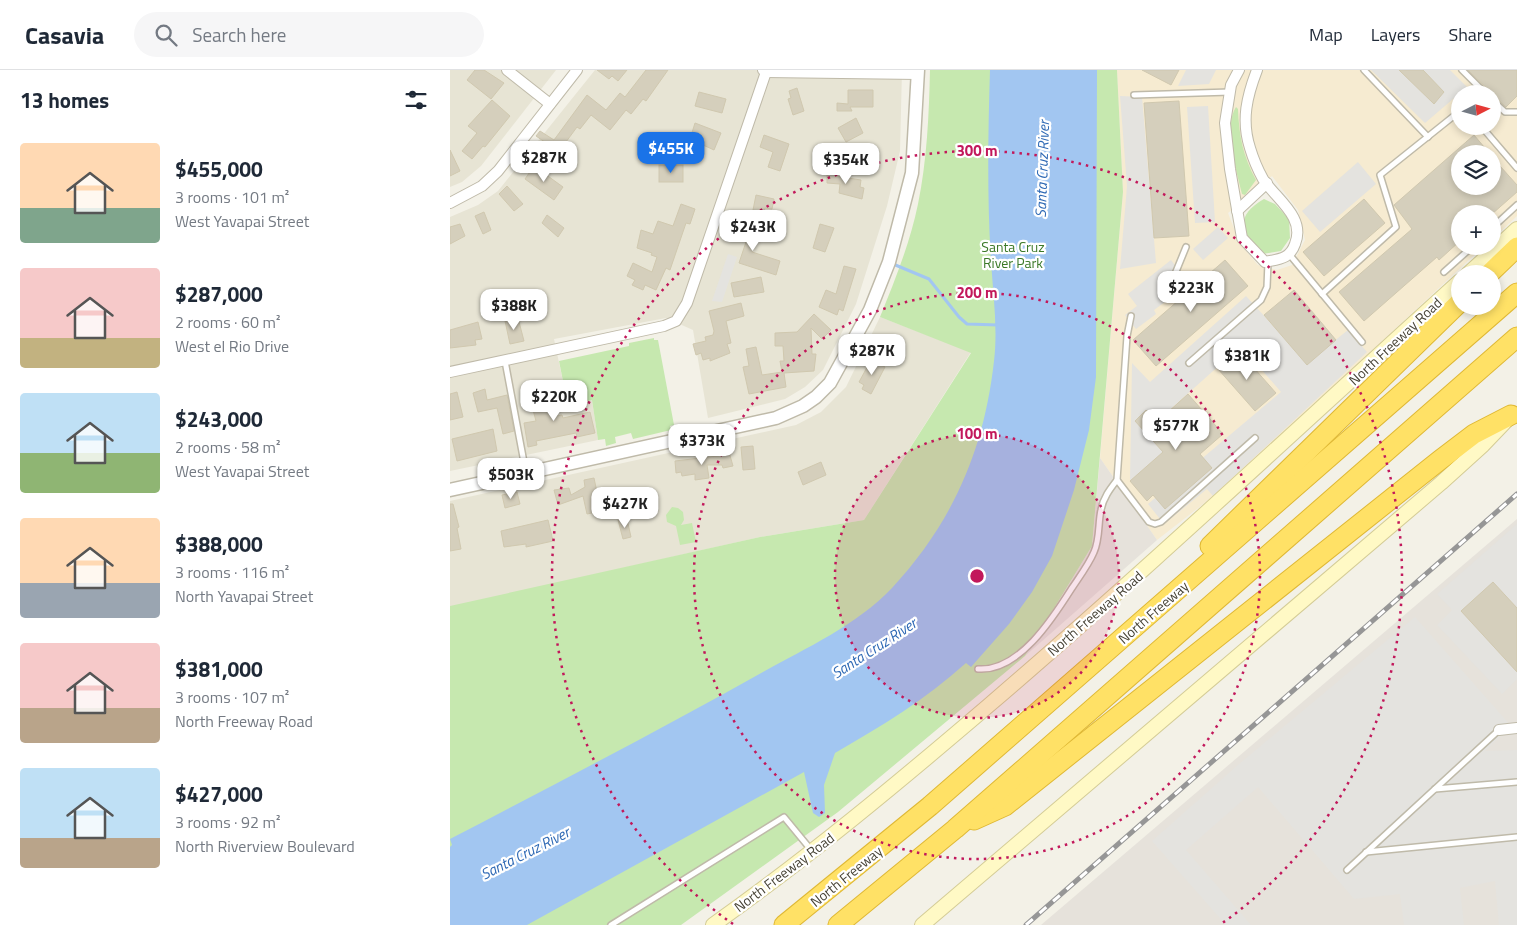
<!DOCTYPE html>
<meta charset="utf-8">
<style>
:root{--surface:#fff;--page:#f6f6f7;--text:#1f2937;--muted:#747a83;--line:#e0e1e3;--accent:#1a73e8}
body{margin:0;font-family:"Titillium Web",sans-serif;background:var(--page);color:var(--text);height:100vh;display:flex;flex-direction:column;font-size:19px;white-space:nowrap}
*{box-sizing:border-box;margin:0}
p{font-size:16px;color:var(--muted)}
.icon{flex:none;width:28px;height:28px;fill:none;stroke:currentColor;stroke-width:2;stroke-linecap:round;stroke-linejoin:round}
.map{position:relative;flex:1;overflow:hidden}
.panel{display:flex;flex-direction:column;background:var(--surface);width:450px}
.panel>*{flex:none}
.needle{width:32px;rotate:84deg}
.tools{position:absolute;left:1001px;top:15px;display:grid;gap:10px}
.tools a{display:grid;place-items:center;width:50px;height:50px;border-radius:50%;background:var(--surface);box-shadow:0 2px 8px #0003;font-size:25px}
.price{position:absolute;translate:-50% -42px;padding:0 11px;border-radius:10px;background:#fff;color:#222;font-size:16px;line-height:32px;filter:drop-shadow(0 1px 2px #0008)}
.price::after{content:'';position:absolute;left:50%;top:30px;width:15px;height:11px;margin-left:-8px;background:inherit;clip-path:polygon(0 0,100% 0,50% 100%)}
.price.current{background:var(--accent);color:#fff}
ul{padding:0;list-style:none}
li{display:flex;align-items:center;gap:15px;height:125px;padding:0 20px}
li span{display:grid;place-items:center;flex:none;width:140px;height:100px;border-radius:5px;color:#555}
li>.icon{margin-inline-start:auto}
span .icon{width:60px;height:60px;fill:#fffc;stroke-width:1}
li b{font-size:21px}
h2{display:flex;justify-content:space-between;align-items:center;height:60px;padding:0 20px;font-size:21px}
header{display:flex;align-items:center;gap:30px;box-sizing:border-box;height:70px;padding:0 25px;background:var(--surface);border-bottom:1px solid var(--line)}
header strong{font-size:24px}
nav{display:flex;gap:28px;margin-inline-start:auto;font-size:18px}
.search{width:350px;height:45px;background:var(--page);display:flex;align-items:center;gap:12px;box-sizing:border-box;padding:0 18px;border-radius:28px;color:var(--muted);font-size:19px}
main{display:flex;flex:1;min-height:0}
.map>svg:first-child{display:block}
</style>
<header>
<strong>Casavia</strong>
<div class="search"><svg class="icon" aria-label="search" viewBox="0 0 24 24"><circle cx="10" cy="10" r="6"/><path d="M15 15l6 6"/></svg>Search here</div>
<nav><a>Map</a><a>Layers</a><a>Share</a></nav>
</header>
<main>
<section class="panel">
<h2>13 homes<svg class="icon" aria-label="filters" viewBox="0 0 24 24"><path d="M4 7h16M4 17h16"/><circle cx="9" cy="7" r="2"/><circle cx="15" cy="17" r="2"/></svg></h2>
<ul>
<li><span style="background:linear-gradient(#ffd9b3 65%,#7fa58c 0)"><svg class="icon" aria-label="home" viewBox="0 0 24 24"><path d="M3 11l9-7 9 7M6 9v11h12V9"/></svg></span><div><b>$455,000</b><p>3 rooms · 101 m²</p><p>West Yavapai Street</p></div></li>
<li><span style="background:linear-gradient(#f6c9c9 70%,#c2b280 0)"><svg class="icon" aria-label="home" viewBox="0 0 24 24"><path d="M3 11l9-7 9 7M6 9v11h12V9"/></svg></span><div><b>$287,000</b><p>2 rooms · 60 m²</p><p>West el Rio Drive</p></div></li>
<li><span style="background:linear-gradient(#bfe0f5 60%,#8fb573 0)"><svg class="icon" aria-label="home" viewBox="0 0 24 24"><path d="M3 11l9-7 9 7M6 9v11h12V9"/></svg></span><div><b>$243,000</b><p>2 rooms · 58 m²</p><p>West Yavapai Street</p></div></li>
<li><span style="background:linear-gradient(#ffd9b3 65%,#9aa5b1 0)"><svg class="icon" aria-label="home" viewBox="0 0 24 24"><path d="M3 11l9-7 9 7M6 9v11h12V9"/></svg></span><div><b>$388,000</b><p>3 rooms · 116 m²</p><p>North Yavapai Street</p></div></li>
<li><span style="background:linear-gradient(#f6c9c9 65%,#b9a48a 0)"><svg class="icon" aria-label="home" viewBox="0 0 24 24"><path d="M3 11l9-7 9 7M6 9v11h12V9"/></svg></span><div><b>$381,000</b><p>3 rooms · 107 m²</p><p>North Freeway Road</p></div></li>
<li><span style="background:linear-gradient(#bfe0f5 70%,#b9a48a 0)"><svg class="icon" aria-label="home" viewBox="0 0 24 24"><path d="M3 11l9-7 9 7M6 9v11h12V9"/></svg></span><div><b>$427,000</b><p>3 rooms · 92 m²</p><p>North Riverview Boulevard</p></div></li>
</ul>
</section>
<div class="map">
<svg width="1067" height="855" viewBox="0 0 1067 855">
<rect width="100%" height="100%" fill="#f3f1e7"/>
<g fill="#e7e4d4">
<polygon points="0,0 106,0 31,96 12,112 0,117"/>
<polygon points="145,0 452,0 450,81 437,136 406,234 373,300 355,317 335,329 258,348 243,260 216,248 104,269 118,335 142,330 148,370 0,401 0,147 28,135 48,121"/>
<polygon points="430,247 521,282 414,450 310,467 0,537 0,431 346,355 371,342 396,317"/>
</g>
<path fill="#f6ebd1" fill-rule="evenodd" d="M667 0H1067V146L1043 169 1042 144H1010V176H1034L779 414 707 470 650 388 673 122ZM1010 24H1042V56H1010ZM1010 84H1042V116H1010ZM822 106 848 140 855 170 842 195 827 200 808 195 790 174 778 143Z"/>
<g fill="#e6e2db">
<polygon points="650,388 707,470 575,586 642,476"/>
<polygon points="1067,449 1067,855 591,855"/>
</g>
<g fill="#c6e8af">
<path d="M480 0H667L673 122 642 476 575 586 388 742 231 855H0V536L310 467 414 450 521 283 430 247C445 210 460 173 468 134 477 91 479 44 480 0Z"/>
<path d="M786 37 788 39C789 66 793 86 806 110L795 125 792 124C787 102 773 57 786 37Z"/>
<path d="M814 129 825 134 839 149 840 168 831 181 812 184C792 162 783 147 814 129Z"/>
<polygon points="204,268 204,270 208,270 224,355 220,356 221,360 183,369 181,363 165,367 166,373 156,376 155,369 148,370 142,330 118,336 109,291 179,276 179,273"/>
<polygon points="222,437 228,438 233,442 234,450 231,455 242,453 246,472 230,475 226,456 217,452 216,445"/>
</g>
<g fill="#e4e3df">
<polygon points="736,0 766,0 759,14 728,16"/>
<polygon points="921,0 1000,0 1017,17 975,53"/>
<polygon points="670,26 692,27 706,193 670,199 677,116"/>
<polygon points="758,36 765,152 745,153 737,37"/>
<polygon points="908,92 926,114 870,162 852,141"/>
<polygon points="768,157 778,168 753,190 743,179"/>
<polygon points="278,184 287,187 272,232 262,231"/>
<polygon points="721,190 739,214 704,240 706,244 686,259 675,245 687,236 678,224"/>
<polygon points="796,226 857,293 898,260 917,282 763,426 757,419 714,454 698,434 831,322 791,276 715,344 733,365 680,411 682,293 700,312"/>
<polygon points="1067,454 1067,538 1043,512 1011,541 1067,602 1067,609 1052,624 987,555 1002,540 987,524"/>
<polygon points="965,547 1061,656 1035,681 1067,680 1067,855 1049,855 1045,811 1010,818 1014,855 954,855 950,824 904,829 808,717 736,780 801,855 776,855 702,771 788,695"/>
</g>
<path fill="#a2c6f1" d="M540 0H647L646 307 639 360 624 420 602 486 582 522 559 554 521 597 516 593C476 629 432 656 385 683L374 715 375 743 369 747 363 743 354 702 77 855H0V777L2 775 0 769C105 714 210 660 313 602 356 578 407 555 442 518 503 452 534 380 544 291 548 258 543 224 541 191 537 128 538 63 540 0Z"/>
<g fill="none" stroke-linecap="round" stroke-linejoin="round">
<polyline stroke="#a2c6f1" stroke-width="3" points="443,194 479,209 509,247 517,254 548,255"/>
</g>
<g fill="#d5cfbc" stroke="#d0c8af">
<polygon points="25,0 34,0 54,13 41,29 17,10"/>
<polygon points="147,0 177,0 168,11 162,6 159,9"/>
<polygon points="196,0 218,0 196,31 193,29 181,44 176,40 160,60 141,45 130,59 127,57 113,76 125,84 118,94 110,89 106,94 95,87 102,77 86,66 90,61 104,70 137,25 156,40 170,23 175,27"/>
<polygon points="692,0 729,0 721,15"/>
<polygon points="949,0 973,0 994,22 984,34"/>
<polygon points="1018,0 1067,0 1067,26 1056,37"/>
<polygon points="347,18 354,41 343,45 338,29 341,28 339,21"/>
<polygon points="398,20 423,20 423,37 400,37 402,41 387,41 387,33 398,34"/>
<polygon points="249,22 276,29 272,43 245,36"/>
<polygon points="42,30 60,46 35,77 33,76 22,89 12,81 27,63 18,56"/>
<polygon points="729,31 739,166 704,168 694,33"/>
<polygon points="406,48 413,63 396,72 388,58"/>
<polygon points="245,53 271,63 264,80 240,69"/>
<polygon points="314,65 339,74 330,101 318,97 323,82 310,77"/>
<polygon points="1024,65 1040,84 1010,84 1010,116 1042,116 1042,87 1067,115 1067,122 1042,144 1010,144 1010,171 989,190 987,187 914,251 889,222 962,159 944,135"/>
<polygon points="0,80 10,101 0,106"/>
<rect x="209" y="95" width="24" height="17"/>
<polygon points="84,96 113,117 104,130 75,109"/>
<polygon points="377,99 385,100 385,106 411,110 410,117 414,118 412,129 389,123 390,114 377,113"/>
<polygon points="57,116 73,134 64,141 49,124"/>
<polygon points="306,125 324,129 322,139 315,138 314,142 303,140"/>
<polygon points="914,129 935,153 874,206 853,182"/>
<polygon points="231,134 245,139 240,154 236,153 220,200 216,198 206,220 195,215 193,220 182,215 185,210 177,206 183,193 202,202 207,187 201,185 202,183 187,178 191,160 203,164 208,151 223,156"/>
<polygon points="34,142 41,160 33,164 25,146"/>
<polygon points="97,145 114,158 108,167 92,153"/>
<polygon points="10,154 15,166 0,174 0,157"/>
<polygon points="370,154 384,158 375,182 363,178"/>
<polygon points="282,155 308,163 302,182 330,191 326,205 289,193 296,172 278,166"/>
<polygon points="775,190 798,216 706,296 683,270"/>
<polygon points="394,196 406,199 393,241 389,239 387,245 369,237 376,220 386,224"/>
<polygon points="311,207 314,222 284,227 281,213"/>
<polygon points="844,220 886,270 857,295 814,245"/>
<polygon points="291,233 294,246 276,251 281,273 277,274 280,283 260,291 260,288 253,290 251,283 246,285 243,274 256,271 255,267 263,265 264,261 259,241"/>
<polygon points="364,244 381,260 372,269 361,258 362,284 366,284 364,301 334,303 336,317 299,324 293,297 299,296 296,279 306,277 312,305 332,302 330,291 334,291 333,276 325,276 325,263 347,262"/>
<polygon points="68,248 74,271 60,274 55,251"/>
<polygon points="28,252 32,269 25,270 26,275 0,278 0,260"/>
<polygon points="789,281 826,323 805,341 768,299"/>
<polygon points="421,290 435,297 421,324 412,319 414,315 409,312"/>
<polygon points="35,319 37,330 57,325 64,361 53,364 47,338 28,342 23,323"/>
<polygon points="94,321 96,326 101,325 107,346 112,345 113,348 140,342 145,363 127,367 126,363 86,371 87,375 78,377 74,353 86,351 79,325"/>
<polygon points="7,322 13,347 0,350 0,324"/>
<polygon points="738,324 773,364 750,384 762,398 715,439 703,425 697,431 680,411 713,382 685,351 696,340 707,352"/>
<polygon points="43,359 47,381 7,391 2,369"/>
<polygon points="303,376 305,399 293,400 291,377"/>
<polygon points="279,382 283,396 273,398 272,395 257,395 259,408 245,410 245,404 232,406 231,402 226,403 225,391 268,386"/>
<polygon points="371,392 376,405 353,415 348,402"/>
<polygon points="144,408 151,441 137,444 133,426 108,435 104,420 119,418 121,425 135,417 134,410"/>
<polygon points="67,422 70,434 55,438 52,425"/>
<polygon points="0,434 3,434 9,457 7,458 11,479 0,481"/>
<polygon points="177,449 181,467 173,469 168,450"/>
<polygon points="98,450 103,471 76,477 76,474 54,477 51,461"/>
<polygon points="1043,512 1067,538 1067,602 1011,541"/>
</g>
<g fill="none" stroke-linecap="round" stroke-linejoin="round">
<defs>
<g id="service">
<polyline points="914,0 978,67"/>
<polyline points="1012,0 1036,24"/>
<polyline points="684,25 780,22"/>
<polyline points="1042,30 1055,42 1067,42"/>
<polyline points="1031,56 1067,98"/>
<polyline points="1042,158 1067,135"/>
<polyline points="839,184 912,272"/>
<polyline points="994,202 1023,176"/>
<polyline points="725,204 736,177"/>
<polyline points="872,224 946,157 930,105 1010,41"/>
<polyline points="681,246 677,266 667,410 699,452 705,454 711,452 805,368"/>
<polyline points="55,291 76,403"/>
<polyline points="739,293 811,230 817,217 818,192"/>
<path d="M528 599C569 602 603 548 622 518 630 506 639 494 644 482 650 469 648 453 651 440 653 428 660 419 667 410"/>
<polyline points="985,719 1067,712"/>
<polyline points="916,782 1067,767"/>
<polyline points="897,800 1049,660"/>
<polyline points="161,855 334,747 362,781"/>
</g>
<g id="minor">
<polyline points="57,0 100,34"/>
<polyline points="313,0 316,2 468,4"/>
<path d="M789 0 781 15 775 53 780 99 792 168 815 192C829 189 840 189 845 174 856 147 826 129 813 109 808 100 803 88 800 78 791 50 797 26 807 0"/>
<polyline points="0,133 32,116 48,101 127,0"/>
<polyline points="787,141 817,113"/>
<polyline points="0,302 214,256 226,251 237,233 316,2"/>
<polyline points="1049,660 1067,658"/>
</g>
<polyline id="tertiary" points="0,420 326,348 353,336 366,327 380,313 420,240 439,192 462,103 468,0"/>
<g id="secondary">
<polyline points="1018,204 1067,159"/>
<path d="M263 855C359 787 449 712 538 636 699 498 853 353 1010 211"/>
<polyline points="472,855 991,413 1033,375 1056,351"/>
</g>
<g id="motorway">
<polyline points="1039,204 1067,177"/>
<polyline points="760,476 1010,232"/>
<polyline points="524,750 555,736 990,390 1024,364 1061,345"/>
<polyline points="334,855 480,736 1067,223"/>
<polyline points="388,855 505,759 1067,267"/>
</g>
</defs>
<use href="#service" stroke="#bfbaa9" stroke-width="8"/>
<use href="#minor" stroke="#bfbaa9" stroke-width="12"/>
<use href="#tertiary" stroke="#bfbaa9" stroke-width="15"/>
<use href="#secondary" stroke="#d4cc96" stroke-width="16"/>
<use href="#motorway" stroke="#dfb835" stroke-width="21"/>
<use href="#service" stroke="#fff" stroke-width="5"/>
<use href="#minor" stroke="#fff" stroke-width="10"/>
<use href="#tertiary" stroke="#fff" stroke-width="12"/>
<use href="#secondary" stroke="#fff9c5" stroke-width="14"/>
<use href="#motorway" stroke="#ffe166" stroke-width="19"/>
<defs>
<polyline id="rail" points="576,855 1067,424"/>
</defs>
<use href="#rail" stroke="#969696" stroke-width="5"/>
<use href="#rail" stroke="#fff" stroke-width="3" stroke-dasharray="9" stroke-linecap="butt"/>
</g>
<circle cx="527" cy="506" r="142" fill="#c2185b" fill-opacity=".12"/>
<g fill="none" stroke="#c2185b" stroke-width="2.5" stroke-dasharray="2.5 5">
<circle cx="527" cy="506" r="142"/>
<circle cx="527" cy="506" r="283"/>
<path d="M283 854A425 425 0 1 1 771 854"/>
</g>
<g text-anchor="middle" dominant-baseline="central" stroke-width="4.5" stroke-linejoin="round" paint-order="stroke">
<g font-size="14" fill="#3b7928" stroke="#fff">
<text x="563" y="176">Santa Cruz<tspan x="563" dy="16">River Park</tspan></text>
</g>
<g font-size="14" fill="#464235" stroke="#fff">
<text transform="translate(945 271) rotate(-43)">North Freeway Road</text>
<text transform="translate(703 542) rotate(-41)">North Freeway</text>
<text transform="translate(645 543) rotate(-41)">North Freeway Road</text>
<text transform="translate(334 802) rotate(-37)">North Freeway Road</text>
<text transform="translate(396 806) rotate(-39)">North Freeway</text>
</g>
<g font-size="15" font-style="italic" fill="#2d68b4" stroke="#fff">
<text transform="translate(592 99) rotate(-88)">Santa Cruz River</text>
<text transform="translate(424 578) rotate(-33)">Santa Cruz River</text>
<text transform="translate(75 783) rotate(-27)">Santa Cruz River</text>
</g>
</g>
<circle cx="527" cy="506" r="8" fill="#c2185b" stroke="#fff" stroke-width="2.5"/>
<g font-size="15" text-anchor="middle" font-weight="bold" fill="#c2185b" stroke="#fff" stroke-width="4.5" stroke-linejoin="round" paint-order="stroke">
<text x="527" y="86">300 m</text>
<text x="527" y="228">200 m</text>
<text x="527" y="369">100 m</text>
</g>
</svg>
<div class="tools">
<a><svg class="needle" viewBox="-14 -14 28 28"><path d="M0-13l5 13h-10z" fill="#e53935"/><path d="M0 13l5-13h-10z" fill="#747a83"/></svg></a>
<a><svg class="icon" aria-label="layers" viewBox="0 0 24 24"><path d="M12 4l9 5-9 5-9-5zM3 14l9 5 9-5"/></svg></a>
<a>+</a>
<a>−</a>
</div>
<b class="price current" style="left:221px;top:104px">$455K</b>
<b class="price" style="left:94px;top:113px">$287K</b>
<b class="price" style="left:396px;top:115px">$354K</b>
<b class="price" style="left:303px;top:182px">$243K</b>
<b class="price" style="left:741px;top:243px">$223K</b>
<b class="price" style="left:64px;top:261px">$388K</b>
<b class="price" style="left:422px;top:306px">$287K</b>
<b class="price" style="left:797px;top:311px">$381K</b>
<b class="price" style="left:104px;top:352px">$220K</b>
<b class="price" style="left:726px;top:381px">$577K</b>
<b class="price" style="left:252px;top:396px">$373K</b>
<b class="price" style="left:61px;top:430px">$503K</b>
<b class="price" style="left:175px;top:459px">$427K</b>
</div>
</main>
